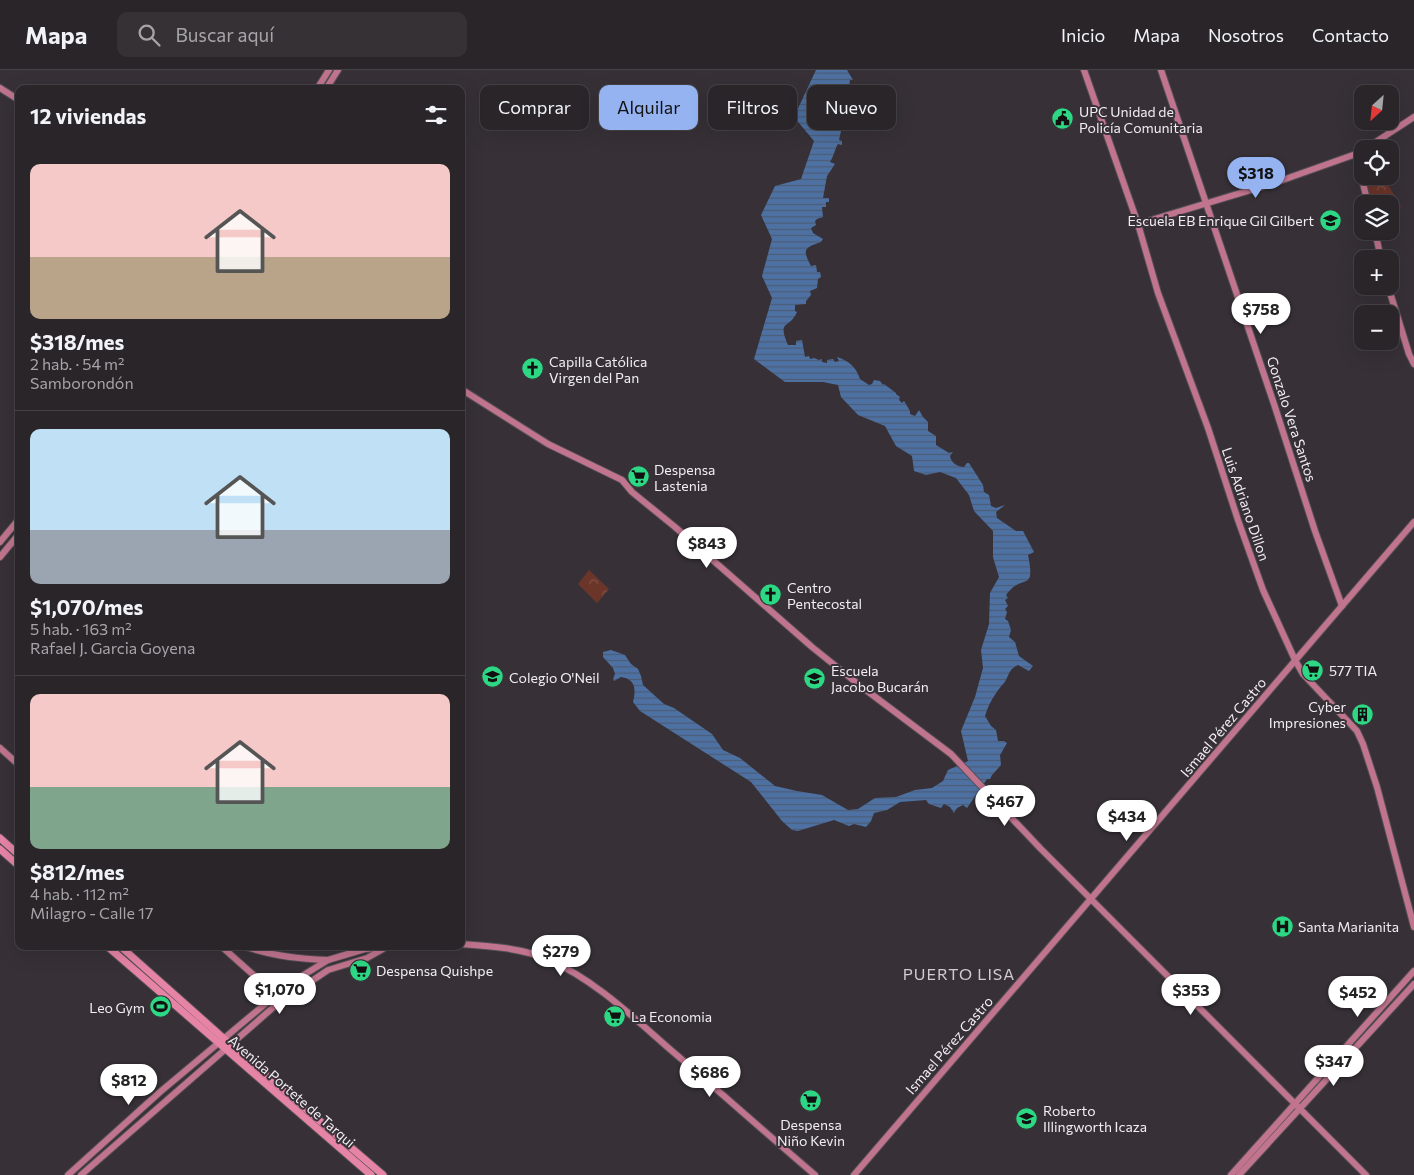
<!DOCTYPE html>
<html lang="es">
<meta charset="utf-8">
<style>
:root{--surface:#292529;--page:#353135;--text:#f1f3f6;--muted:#a5a5a8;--line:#454246;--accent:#95b2f1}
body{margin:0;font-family:Commissioner,sans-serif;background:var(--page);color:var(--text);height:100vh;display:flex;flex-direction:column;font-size:19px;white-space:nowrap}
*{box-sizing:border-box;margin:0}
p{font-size:16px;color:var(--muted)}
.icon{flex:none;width:28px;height:28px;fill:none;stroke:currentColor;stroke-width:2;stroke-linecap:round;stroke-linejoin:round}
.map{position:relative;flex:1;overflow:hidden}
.panel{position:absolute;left:15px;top:15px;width:450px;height:865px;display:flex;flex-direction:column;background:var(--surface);border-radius:10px;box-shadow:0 5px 20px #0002,0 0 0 1px var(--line)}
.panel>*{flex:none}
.guide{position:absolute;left:480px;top:15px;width:475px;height:45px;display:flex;gap:10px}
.needle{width:32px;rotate:207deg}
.tools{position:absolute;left:1354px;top:15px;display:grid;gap:10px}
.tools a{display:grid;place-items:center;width:45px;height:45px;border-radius:10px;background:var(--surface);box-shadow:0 5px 20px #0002,0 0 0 1px var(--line);font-size:25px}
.price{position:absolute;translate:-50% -42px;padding:0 11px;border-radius:18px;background:#fff;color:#222;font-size:16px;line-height:32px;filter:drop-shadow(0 1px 2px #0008)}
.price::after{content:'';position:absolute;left:50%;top:30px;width:15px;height:11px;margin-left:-8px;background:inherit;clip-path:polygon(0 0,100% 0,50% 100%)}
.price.selected{background:var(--accent);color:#111}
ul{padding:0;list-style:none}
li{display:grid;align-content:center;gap:10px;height:265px;padding:0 15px}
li+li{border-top:1px solid var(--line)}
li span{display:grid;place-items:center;height:155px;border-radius:10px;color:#555}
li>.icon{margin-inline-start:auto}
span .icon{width:90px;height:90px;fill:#fffc;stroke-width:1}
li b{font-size:21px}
h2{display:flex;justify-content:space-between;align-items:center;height:60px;padding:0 15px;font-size:21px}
.chip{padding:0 18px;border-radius:10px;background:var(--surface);box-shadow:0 5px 20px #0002,0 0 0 1px var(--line);font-size:18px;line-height:45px}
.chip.selected{background:var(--accent);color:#111}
header{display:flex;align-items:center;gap:30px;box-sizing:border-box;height:70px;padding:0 25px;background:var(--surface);border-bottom:1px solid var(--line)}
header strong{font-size:24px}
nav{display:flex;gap:28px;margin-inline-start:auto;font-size:18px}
.search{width:350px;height:45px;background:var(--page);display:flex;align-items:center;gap:12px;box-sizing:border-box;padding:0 18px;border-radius:10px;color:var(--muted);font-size:19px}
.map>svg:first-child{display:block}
</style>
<header>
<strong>Mapa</strong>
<div class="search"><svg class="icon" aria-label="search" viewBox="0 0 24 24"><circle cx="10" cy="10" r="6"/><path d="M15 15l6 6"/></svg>Buscar aquí</div>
<nav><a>Inicio</a><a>Mapa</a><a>Nosotros</a><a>Contacto</a></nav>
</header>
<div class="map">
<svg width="1414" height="1105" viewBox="0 0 1414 1105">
<defs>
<pattern id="park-crowns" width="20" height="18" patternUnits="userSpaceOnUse" patternTransform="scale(1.25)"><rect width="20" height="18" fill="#6c352a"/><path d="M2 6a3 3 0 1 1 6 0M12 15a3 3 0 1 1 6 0" fill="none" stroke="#815349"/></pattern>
<pattern id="water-rules" width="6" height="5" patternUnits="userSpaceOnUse" patternTransform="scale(1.25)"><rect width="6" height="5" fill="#4e71a3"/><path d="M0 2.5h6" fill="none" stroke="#4b5c76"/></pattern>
</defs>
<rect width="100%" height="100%" fill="#373137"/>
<g fill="url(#park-crowns)">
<polygon points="1365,106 1383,106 1401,137 1390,141 1390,134 1372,134"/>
<polygon points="589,500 609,519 597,533 578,514"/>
</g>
<path fill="url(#water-rules)" d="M816 0H847L853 10H850L846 37 839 51 843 53V58L845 59V61H841L839 70 842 71V75L838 74C836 76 833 88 830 92L835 94 827 106 823 128H829V132H826V137H822L823 147 817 149 815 151 816 155 811 158 813 163 823 169 821 172C804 178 802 179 811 196L816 195 817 202H820L821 207 818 209 817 218 810 221 811 225 806 231V234L795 235V241L797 242C789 260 777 249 788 275H796V271L802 270 805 287 809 286 810 289 814 288 819 290 822 289V292L827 293V290L833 289 835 292 839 291 837 287C849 291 856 297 860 309L869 315 872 314 874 310 880 311 883 315 884 314 896 323V324L900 327 899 330 902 333 904 331 910 341V344L915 346 919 340 923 347 928 352V361L936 366V375L949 383 953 382 950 386C951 393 958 397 964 397L967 393H969L983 415 984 422 989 425 991 436 996 438 1005 435 996 442 997 448 1016 461H1023L1034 482 1028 485C1036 524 1022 502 1006 525L1008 528 1005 530 1008 536 1005 539 1007 542 1005 549 1008 551 1011 560 1009 567 1015 572 1019 586 1033 596 1029 601 1018 595C1008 599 1009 607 1004 613 995 623 989 633 985 646L991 656 996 660 998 671H1004L1007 673 1000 685 1001 695 992 705 990 709H987L967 738 963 735 957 738 954 743 950 737 944 734 941 738 929 734 926 730 900 732 887 740 874 743 871 751 866 757 854 754 849 756 834 750 798 761 792 760 782 751 751 712 640 641 633 632C636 620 636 609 621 607L614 611 613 609 615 604 613 598 603 587V582L611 580 625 585 631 594 638 599 641 606 643 615 664 634 674 638 712 664 723 680 740 688 775 716 797 721 822 725 848 740 858 739 875 728 896 727 915 720 932 718 943 711 948 700 968 691 961 661 975 627 983 598 981 580 989 554 990 523 999 507 993 487V461L974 441 969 425 956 408 940 402 926 405 914 401 912 386 896 376 885 356 858 345 841 327 838 315 823 312H785L754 289 772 228 762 206 772 169 761 145 775 116 801 109 814 71 794 47Z"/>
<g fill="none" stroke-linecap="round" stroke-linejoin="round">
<defs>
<g id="secondary">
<polyline points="1084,0 1138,154 1158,223 1208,358 1238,450 1263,520 1295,590 1303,604 1357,661 1363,674 1377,717 1414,857"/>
<polyline points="1161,0 1274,334 1315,461 1342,536"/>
<polyline points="0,18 19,30"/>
<polyline points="317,19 329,0"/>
<polyline points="326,19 338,0"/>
<polyline points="1365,79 1414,47"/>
<polyline points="1356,84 1368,134"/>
<polyline points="1138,154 1277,112 1356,84 1362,80"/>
<polyline points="1375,161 1381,189"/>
<polyline points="1388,216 1409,284 1414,294"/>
<polyline points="461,319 548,374 622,410 632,422 675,457 812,577 858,614 951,684 1040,778 1366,1105"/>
<polyline points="0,472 19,449"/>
<polyline points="0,487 19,464"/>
<polyline points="0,678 19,695"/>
<path d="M461 874C489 876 521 878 547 889 594 909 634 948 672 981 720 1022 767 1064 815 1105"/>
<polyline points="221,876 277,926"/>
<path d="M244 876C271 886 299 889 327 890"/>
<polyline points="68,1105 160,1022 289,914 328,890 365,879 397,876"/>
<polyline points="81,1105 276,935 328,900 367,888 383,879"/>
<polyline points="854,1105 1414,452"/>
<polyline points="1231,1105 1414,901"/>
<polyline points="1239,1105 1414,914"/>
</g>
<g id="primary">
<polyline points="0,768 19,785"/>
<polyline points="0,779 19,796"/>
<polyline points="107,876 371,1105"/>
<polyline points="120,876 230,974 383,1105"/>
</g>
</defs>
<use href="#secondary" stroke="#554f55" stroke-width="8"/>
<use href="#primary" stroke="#554f55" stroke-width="9"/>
<use href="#secondary" stroke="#c0748d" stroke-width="6"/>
<use href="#primary" stroke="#e684a6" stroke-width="7"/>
</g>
<defs>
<symbol id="civic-disc" viewBox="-11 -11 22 22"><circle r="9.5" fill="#2dd884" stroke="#373137"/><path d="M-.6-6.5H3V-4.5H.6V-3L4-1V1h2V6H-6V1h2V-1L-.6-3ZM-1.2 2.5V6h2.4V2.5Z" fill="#111"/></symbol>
<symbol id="school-disc" viewBox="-11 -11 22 22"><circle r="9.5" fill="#2dd884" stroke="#373137"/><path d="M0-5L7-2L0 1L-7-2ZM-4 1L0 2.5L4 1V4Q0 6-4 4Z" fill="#111"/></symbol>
<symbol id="church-disc" viewBox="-11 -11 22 22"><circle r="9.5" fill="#2dd884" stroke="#373137"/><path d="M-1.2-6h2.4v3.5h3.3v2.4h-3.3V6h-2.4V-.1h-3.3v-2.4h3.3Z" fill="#111"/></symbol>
<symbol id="supermarket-disc" viewBox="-11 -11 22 22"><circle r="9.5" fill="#2dd884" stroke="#373137"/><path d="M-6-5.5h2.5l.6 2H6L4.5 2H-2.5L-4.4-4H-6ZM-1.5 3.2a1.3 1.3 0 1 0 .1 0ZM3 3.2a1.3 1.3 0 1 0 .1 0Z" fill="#111"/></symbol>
<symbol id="building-disc" viewBox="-11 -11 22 22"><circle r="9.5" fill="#2dd884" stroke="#373137"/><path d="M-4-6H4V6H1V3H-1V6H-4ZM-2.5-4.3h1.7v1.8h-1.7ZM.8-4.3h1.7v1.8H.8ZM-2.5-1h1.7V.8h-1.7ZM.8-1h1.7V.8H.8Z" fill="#111"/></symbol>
<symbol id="hospital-disc" viewBox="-11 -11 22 22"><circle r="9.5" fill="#2dd884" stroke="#373137"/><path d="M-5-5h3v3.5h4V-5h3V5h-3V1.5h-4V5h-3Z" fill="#111"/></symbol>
<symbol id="stadium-disc" viewBox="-11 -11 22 22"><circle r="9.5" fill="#2dd884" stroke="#373137"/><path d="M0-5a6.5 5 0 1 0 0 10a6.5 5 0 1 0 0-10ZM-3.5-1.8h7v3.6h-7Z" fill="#111"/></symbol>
</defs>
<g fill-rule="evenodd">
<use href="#civic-disc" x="1050" y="36" width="25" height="25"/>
<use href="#school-disc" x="1318" y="138" width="25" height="25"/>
<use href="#church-disc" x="520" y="286" width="25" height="25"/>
<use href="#supermarket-disc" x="626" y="394" width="25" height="25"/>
<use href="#church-disc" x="758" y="512" width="25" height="25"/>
<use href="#supermarket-disc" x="1300" y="588" width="25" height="25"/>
<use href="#school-disc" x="480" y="594" width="25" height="25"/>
<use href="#school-disc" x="802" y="596" width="25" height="25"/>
<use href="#building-disc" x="1350" y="632" width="25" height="25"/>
<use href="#hospital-disc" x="1270" y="844" width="25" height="25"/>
<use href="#supermarket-disc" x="348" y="888" width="25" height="25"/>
<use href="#stadium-disc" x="148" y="924" width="25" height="25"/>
<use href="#supermarket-disc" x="602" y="934" width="25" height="25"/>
<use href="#supermarket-disc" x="798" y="1018" width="25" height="25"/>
<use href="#school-disc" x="1014" y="1036" width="25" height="25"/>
</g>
<g text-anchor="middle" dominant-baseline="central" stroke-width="4" stroke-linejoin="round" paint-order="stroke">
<g font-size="14" fill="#f1edf1" stroke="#373137" text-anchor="start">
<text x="1079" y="41">UPC Unidad de<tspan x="1079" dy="16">Policía Comunitaria</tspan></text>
<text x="1314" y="150" text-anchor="end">Escuela EB Enrique Gil Gilbert</text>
<text x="549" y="291">Capilla Católica<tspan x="549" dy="16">Virgen del Pan</tspan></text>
<text x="654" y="399">Despensa<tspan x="654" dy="16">Lastenia</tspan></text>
<text x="787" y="517">Centro<tspan x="787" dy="16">Pentecostal</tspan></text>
<text x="831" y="600">Escuela<tspan x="831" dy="16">Jacobo Bucarán</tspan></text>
<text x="1329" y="600">577 TIA</text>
<text x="509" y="607">Colegio O'Neil</text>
<text x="1346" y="636" text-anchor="end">Cyber<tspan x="1346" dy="16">Impresiones</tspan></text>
<text x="1298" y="856">Santa Marianita</text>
<text x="376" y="900">Despensa Quishpe</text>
<text x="145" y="937" text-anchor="end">Leo Gym</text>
<text x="631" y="946">La Economia</text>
<text x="1043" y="1040">Roberto<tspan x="1043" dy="16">Illingworth Icaza</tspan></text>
<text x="811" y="1054" text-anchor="middle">Despensa<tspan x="811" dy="16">Niño Kevin</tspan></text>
</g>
<g font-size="14" fill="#f1edf1" stroke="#373137">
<text transform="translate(1292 349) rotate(72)">Gonzalo Vera Santos</text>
<text transform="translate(1246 434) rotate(71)">Luis Adriano Dillon</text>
<text transform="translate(1223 657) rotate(-50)">Ismael Pérez Castro</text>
<text transform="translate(949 975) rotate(-49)">Ismael Pérez Castro</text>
<text transform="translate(292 1021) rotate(41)">Avenida Portete de Tarqui</text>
</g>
<g font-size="16" letter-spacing="1" fill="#d2cbd2" stroke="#373137">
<text x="959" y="903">PUERTO LISA</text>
</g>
</g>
</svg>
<div class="tools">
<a><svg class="needle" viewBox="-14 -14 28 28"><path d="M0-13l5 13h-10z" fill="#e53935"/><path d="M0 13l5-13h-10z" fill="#a5a5a8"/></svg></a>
<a><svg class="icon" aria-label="locate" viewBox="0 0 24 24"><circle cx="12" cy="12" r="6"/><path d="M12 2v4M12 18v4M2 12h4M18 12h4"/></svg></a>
<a><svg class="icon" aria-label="layers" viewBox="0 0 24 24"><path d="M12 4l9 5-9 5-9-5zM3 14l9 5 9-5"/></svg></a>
<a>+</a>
<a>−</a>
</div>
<b class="price selected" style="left:1256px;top:129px">$318</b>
<b class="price" style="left:1261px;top:265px">$758</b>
<b class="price" style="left:707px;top:499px">$843</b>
<b class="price" style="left:1005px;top:757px">$467</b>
<b class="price" style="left:1127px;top:772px">$434</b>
<b class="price" style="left:561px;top:907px">$279</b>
<b class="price" style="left:280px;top:945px">$1,070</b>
<b class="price" style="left:1191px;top:946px">$353</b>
<b class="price" style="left:1358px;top:948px">$452</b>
<b class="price" style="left:1334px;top:1017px">$347</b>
<b class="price" style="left:710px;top:1028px">$686</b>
<b class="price" style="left:129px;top:1036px">$812</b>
<div class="guide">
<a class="chip">Comprar</a>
<a class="chip selected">Alquilar</a>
<a class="chip">Filtros</a>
<a class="chip">Nuevo</a>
</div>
<section class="panel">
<h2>12 viviendas<svg class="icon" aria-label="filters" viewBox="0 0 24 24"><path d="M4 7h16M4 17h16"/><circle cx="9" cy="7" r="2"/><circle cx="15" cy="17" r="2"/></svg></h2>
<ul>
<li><span style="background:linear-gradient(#f6c9c9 60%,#b9a48a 0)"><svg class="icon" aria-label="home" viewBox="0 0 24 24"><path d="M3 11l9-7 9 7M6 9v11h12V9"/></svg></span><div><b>$318/mes</b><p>2 hab. · 54 m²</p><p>Samborondón</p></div></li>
<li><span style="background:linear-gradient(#bfe0f5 65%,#9aa5b1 0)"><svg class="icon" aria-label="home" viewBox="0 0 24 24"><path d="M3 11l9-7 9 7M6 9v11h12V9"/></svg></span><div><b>$1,070/mes</b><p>5 hab. · 163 m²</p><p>Rafael J. Garcia Goyena</p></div></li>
<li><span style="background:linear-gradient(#f6c9c9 60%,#7fa58c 0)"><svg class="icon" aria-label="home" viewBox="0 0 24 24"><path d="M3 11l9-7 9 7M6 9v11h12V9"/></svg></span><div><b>$812/mes</b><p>4 hab. · 112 m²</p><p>Milagro - Calle 17</p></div></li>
</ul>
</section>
</div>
